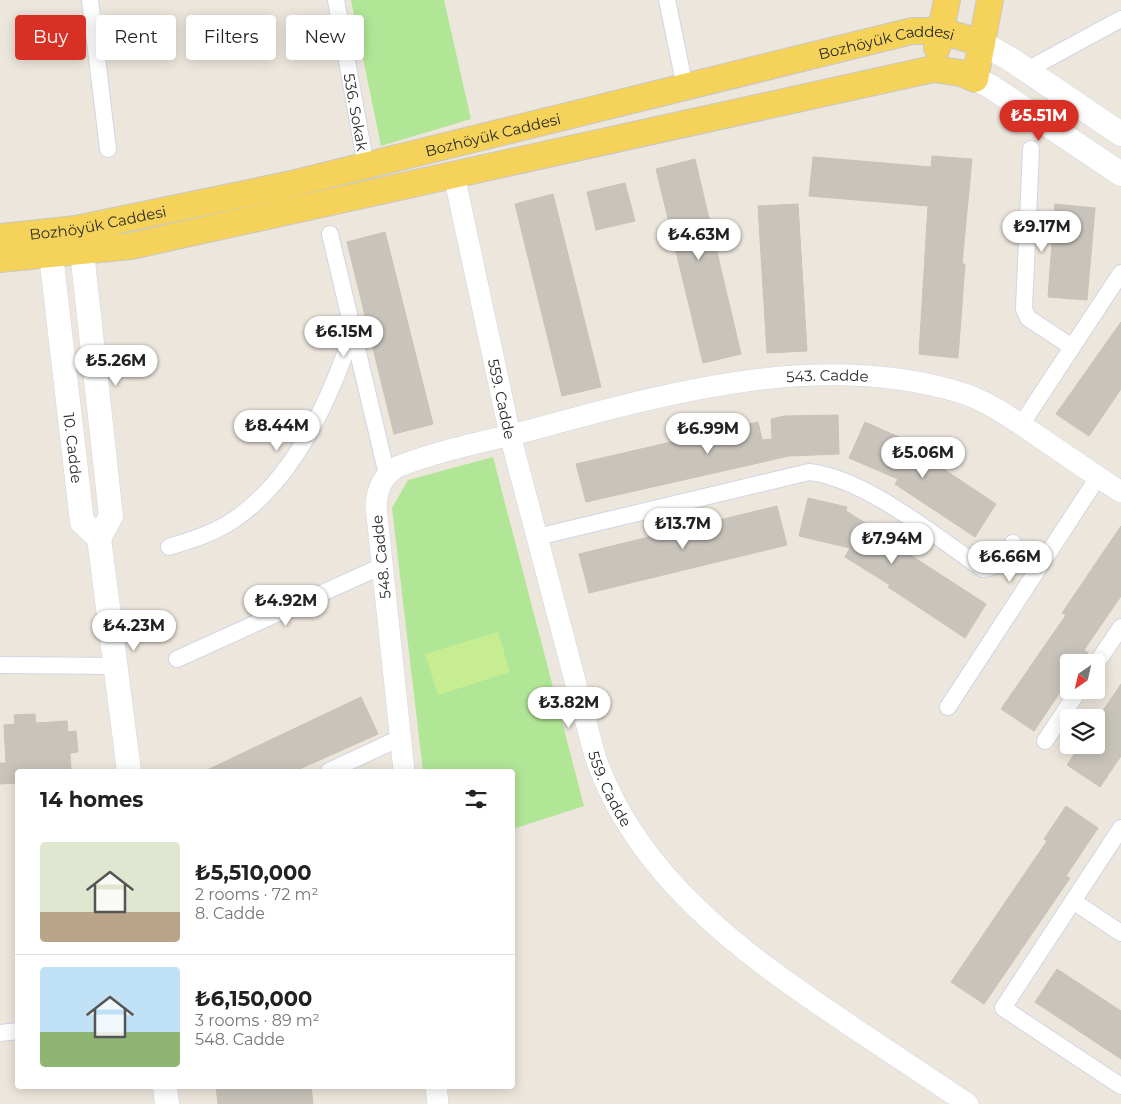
<!DOCTYPE html>
<meta charset="utf-8">
<style>
:root{--surface:#fff;--page:#f6f6f6;--text:#222;--muted:#767676;--line:#e0e0e0;--accent:#d93025}
body{margin:0;font-family:Montserrat,sans-serif;background:var(--page);color:var(--text);height:100vh;display:flex;flex-direction:column;font-size:19px;white-space:nowrap}
*{box-sizing:border-box;margin:0}
p{font-size:16px;color:var(--muted)}
.icon{flex:none;width:28px;height:28px;fill:none;stroke:currentColor;stroke-width:2;stroke-linecap:round;stroke-linejoin:round}
.map{position:relative;flex:1;overflow:hidden}
.details{position:absolute;left:15px;top:769px;width:500px;height:320px;display:flex;flex-direction:column;background:var(--surface);border-radius:5px;box-shadow:0 2px 12px #0003}
.details>*{flex:none}
.guide{position:absolute;left:15px;top:15px;width:500px;height:45px;display:flex;gap:10px}
.needle{width:32px;rotate:214deg}
.fabs{position:absolute;left:1060px;top:654px;display:grid;gap:10px}
.fabs a{display:grid;place-items:center;width:45px;height:45px;border-radius:5px;background:var(--surface);box-shadow:0 2px 12px #0003;font-size:25px}
.price{position:absolute;translate:-50% -42px;padding:0 11px;border-radius:18px;background:#fff;color:#222;font-size:16px;line-height:32px;filter:drop-shadow(0 1px 2px #0008)}
.price::after{content:'';position:absolute;left:50%;top:30px;width:15px;height:11px;margin-left:-8px;background:inherit;clip-path:polygon(0 0,100% 0,50% 100%)}
.price.current{background:var(--accent);color:#fff}
ul{padding:0;list-style:none}
li{display:flex;align-items:center;gap:15px;height:125px;padding:0 25px}
li+li{border-top:1px solid var(--line)}
li span{display:grid;place-items:center;flex:none;width:140px;height:100px;border-radius:5px;color:#555}
li>.icon{margin-inline-start:auto}
span .icon{width:60px;height:60px;fill:#fffc;stroke-width:1}
li b{font-size:21px}
h2{display:flex;justify-content:space-between;align-items:center;height:60px;padding:0 25px;font-size:21px}
.pill{padding:0 18px;border-radius:5px;background:var(--surface);box-shadow:0 2px 12px #0003;font-size:18px;line-height:45px}
.pill.current{background:var(--accent);color:#fff}
.map>svg:first-child{display:block}
</style>
<div class="map">
<svg width="1121" height="1104" viewBox="0 0 1121 1104">
<rect width="100%" height="100%" fill="#ede6dc"/>
<g fill="#b1e697">
<polygon points="351,0 444,0 471,119 381,146"/>
<polygon points="493,457 584,806 513,829 512,771 423,771 392,508 408,480"/>
</g>
<polygon fill="#c6ed92" points="498,632 510,672 438,695 425,654"/>
<g fill="#c9c4bb" stroke="#c9c2b6">
<polygon points="932,156 972,159 962,264 965,264 958,358 919,354 928,206 809,196 813,157 931,167"/>
<polygon points="695,159 741,354 703,363 656,169"/>
<polygon points="625,183 635,221 596,230 587,192"/>
<polygon points="553,194 601,387 562,396 515,204"/>
<polygon points="798,204 807,351 767,353 758,206"/>
<polygon points="1055,204 1095,208 1087,300 1048,297"/>
<polygon points="385,232 433,424 394,434 347,242"/>
<polygon points="1121,322 1121,389 1089,436 1056,414"/>
<polygon points="838,415 839,454 789,456 586,502 576,464 758,422 762,440 772,439 771,419 784,416"/>
<polygon points="865,422 901,438 900,440 996,504 975,537 895,484 898,479 849,458"/>
<polygon points="808,498 847,507 846,511 899,544 898,547 986,604 965,638 888,587 890,585 845,557 850,548 799,536"/>
<polygon points="777,506 787,545 589,593 579,554"/>
<polygon points="1121,526 1121,596 1084,650 1088,653 1082,662 1069,662 1069,679 1034,731 1001,709 1066,615 1062,613"/>
<polygon points="1121,684 1121,756 1100,787 1067,765 1080,745 1096,745 1096,721"/>
<polygon points="361,697 378,734 295,771 205,771"/>
<polygon points="35,714 36,723 67,721 68,732 76,731 78,752 70,753 71,771 18,771 18,783 0,784 0,763 6,763 4,725 15,724 14,715"/>
<polygon points="1066,806 1098,828 1066,876 1070,878 984,1004 951,982 1047,841 1044,839"/>
<polygon points="1057,969 1121,1011 1121,1059 1035,1002"/>
<polygon points="216,1086 311,1086 313,1104 218,1104"/>
</g>
<g fill="none" stroke-linecap="round" stroke-linejoin="round">
<defs>
<g id="minor">
<polyline points="90,0 108,149"/>
<path id="s1" d="M336 0 366 166"/>
<polyline points="667,0 685,87"/>
<polyline points="1027,70 1121,19"/>
<polyline points="1031,149 1024,309 1028,318 1072,347"/>
<polyline points="330,234 387,475"/>
<polyline points="1021,425 1121,273"/>
<path d="M537 537 809 472C865 478 935 536 983 569 999 567 1005 557 1013 543"/>
<path d="M169 547C191 540 212 534 232 521 294 480 331 398 353 330"/>
<polyline points="177,659 382,566"/>
<polyline points="1096,664 1121,627"/>
<polyline points="0,665 117,666"/>
<polyline points="948,707 1098,477"/>
<polyline points="1045,741 1079,690"/>
<polyline points="329,771 400,738"/>
<polyline points="1121,828 1003,1008 1121,1086"/>
<polyline points="1073,901 1121,933"/>
<polyline points="0,1033 18,1031"/>
</g>
<g id="tertiary">
<path id="s2" d="M454 175 510 435 595 756C636 877 744 954 845 1022 886 1049 927 1077 968 1104"/>
<path id="s3" d="M404 771 376 506C377 488 383 476 397 467 440 450 487 441 531 430 668 393 821 349 962 393 988 401 1012 419 1035 434 1064 454 1092 473 1121 492"/>
<polyline points="436,1086 438,1104"/>
</g>
<g id="secondary">
<polyline points="982,43 1010,59 1121,134"/>
<polyline points="975,79 990,86 1121,174"/>
<polyline points="77,232 82,252 111,516 99,538 129,771"/>
<path id="s4" d="M46 235 51 255 82 522 99 538"/>
<polyline points="165,1086 167,1104"/>
</g>
<g id="primary">
<polyline points="937,48 947,0"/>
<path id="s5" d="M0 237 76 229 287 185 912 31H941L982 43"/>
<polyline points="0,259 131,246 933,69 961,73 975,79 990,0"/>
</g>
</defs>
<use href="#minor" stroke="#d2d5e4" stroke-width="18"/>
<use href="#tertiary" stroke="#d2d5e4" stroke-width="22"/>
<use href="#secondary" stroke="#d2d5e4" stroke-width="25"/>
<use href="#primary" stroke="#c8c8c8" stroke-width="28"/>
<use href="#minor" stroke="#fff" stroke-width="16"/>
<use href="#tertiary" stroke="#fff" stroke-width="21"/>
<use href="#secondary" stroke="#fff" stroke-width="24"/>
<use href="#primary" stroke="#f5d259" stroke-width="26"/>
</g>
<g text-anchor="middle" dominant-baseline="central" stroke-width="4" stroke-linejoin="round" paint-order="stroke">
<g font-size="15" fill="#2b2b2b" stroke="#fff">
<text stroke="none"><textPath href="#s5" startOffset="909">Bozhöyük Caddesi</textPath></text>
<text stroke="none"><textPath href="#s1" startOffset="114">536. Sokak</textPath></text>
<text stroke="none"><textPath href="#s5" startOffset="504">Bozhöyük Caddesi</textPath></text>
<text stroke="none"><textPath href="#s5" startOffset="99">Bozhöyük Caddesi</textPath></text>
<text stroke="none"><textPath href="#s3" startOffset="754">543. Cadde</textPath></text>
<text stroke="none"><textPath href="#s2" startOffset="229">559. Cadde</textPath></text>
<text stroke="none"><textPath href="#s4" startOffset="215">10. Cadde</textPath></text>
<text transform="translate(381 557) rotate(-96)">548. Cadde</text>
<text stroke="none"><textPath href="#s2" startOffset="634">559. Cadde</textPath></text>
</g>
</g>
</svg>
<div class="fabs">
<a><svg class="needle" viewBox="-14 -14 28 28"><path d="M0-13l5 13h-10z" fill="#e53935"/><path d="M0 13l5-13h-10z" fill="#767676"/></svg></a>
<a><svg class="icon" aria-label="layers" viewBox="0 0 24 24"><path d="M12 4l9 5-9 5-9-5zM3 14l9 5 9-5"/></svg></a>
</div>
<b class="price current" style="left:1039px;top:142px">₺5.51M</b>
<b class="price" style="left:1042px;top:253px">₺9.17M</b>
<b class="price" style="left:699px;top:261px">₺4.63M</b>
<b class="price" style="left:344px;top:358px">₺6.15M</b>
<b class="price" style="left:116px;top:387px">₺5.26M</b>
<b class="price" style="left:277px;top:452px">₺8.44M</b>
<b class="price" style="left:708px;top:455px">₺6.99M</b>
<b class="price" style="left:923px;top:479px">₺5.06M</b>
<b class="price" style="left:683px;top:550px">₺13.7M</b>
<b class="price" style="left:892px;top:565px">₺7.94M</b>
<b class="price" style="left:1010px;top:583px">₺6.66M</b>
<b class="price" style="left:286px;top:627px">₺4.92M</b>
<b class="price" style="left:134px;top:652px">₺4.23M</b>
<b class="price" style="left:569px;top:729px">₺3.82M</b>
<div class="guide">
<a class="pill current">Buy</a>
<a class="pill">Rent</a>
<a class="pill">Filters</a>
<a class="pill">New</a>
</div>
<section class="details">
<h2>14 homes<svg class="icon" aria-label="filters" viewBox="0 0 24 24"><path d="M4 7h16M4 17h16"/><circle cx="9" cy="7" r="2"/><circle cx="15" cy="17" r="2"/></svg></h2>
<ul>
<li><span style="background:linear-gradient(#dfe7d0 70%,#b9a48a 0)"><svg class="icon" aria-label="home" viewBox="0 0 24 24"><path d="M3 11l9-7 9 7M6 9v11h12V9"/></svg></span><div><b>₺5,510,000</b><p>2 rooms · 72 m²</p><p>8. Cadde</p></div></li>
<li><span style="background:linear-gradient(#bfe0f5 65%,#8fb573 0)"><svg class="icon" aria-label="home" viewBox="0 0 24 24"><path d="M3 11l9-7 9 7M6 9v11h12V9"/></svg></span><div><b>₺6,150,000</b><p>3 rooms · 89 m²</p><p>548. Cadde</p></div></li>
</ul>
</section>
</div>
